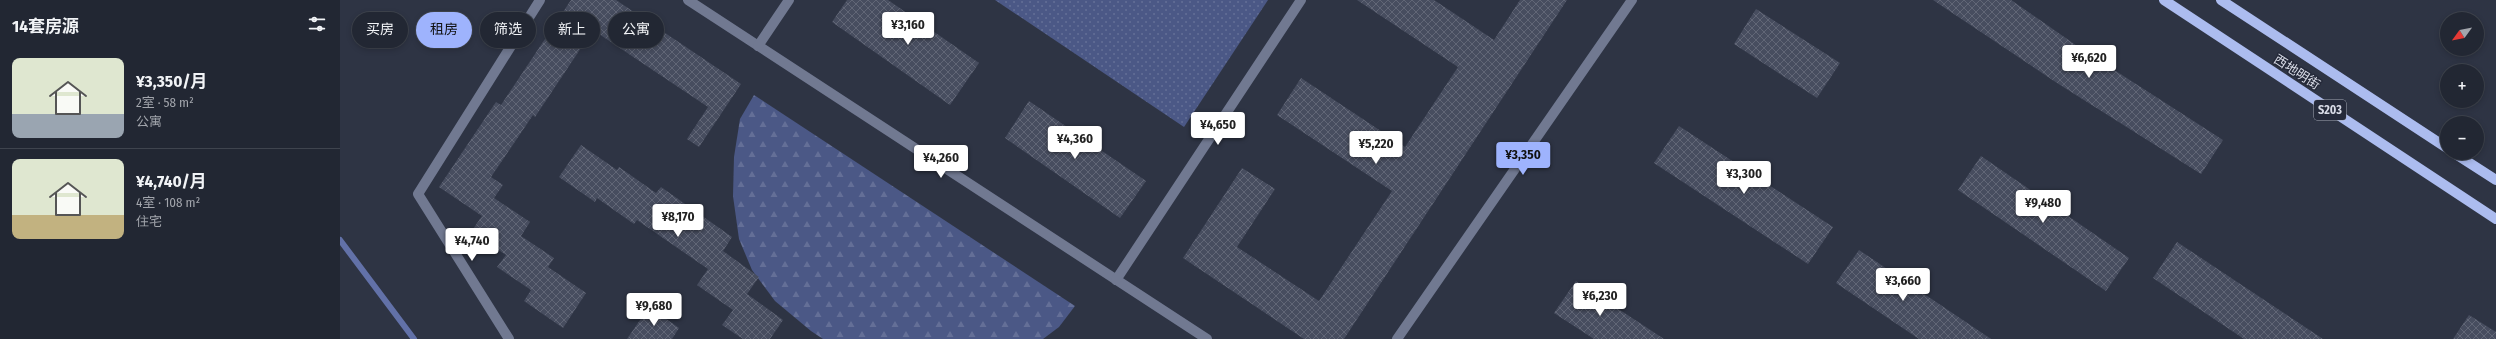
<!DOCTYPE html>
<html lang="zh">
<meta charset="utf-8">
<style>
:root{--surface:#222733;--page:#2e333f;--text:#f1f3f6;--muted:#a2a5ac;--line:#3f444e;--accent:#9eb3fd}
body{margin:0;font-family:"Fira Sans Condensed","Noto Sans SC",sans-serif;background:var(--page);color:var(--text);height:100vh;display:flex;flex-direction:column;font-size:15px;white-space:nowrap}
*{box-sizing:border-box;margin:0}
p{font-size:13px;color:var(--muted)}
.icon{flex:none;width:22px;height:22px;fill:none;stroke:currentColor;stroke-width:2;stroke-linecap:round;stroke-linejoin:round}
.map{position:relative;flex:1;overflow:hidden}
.details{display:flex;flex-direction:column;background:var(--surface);width:340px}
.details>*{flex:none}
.guide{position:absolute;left:12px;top:12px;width:380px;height:36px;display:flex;gap:8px}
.needle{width:26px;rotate:237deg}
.controls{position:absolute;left:2100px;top:12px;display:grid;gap:8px}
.controls a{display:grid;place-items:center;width:44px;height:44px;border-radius:50%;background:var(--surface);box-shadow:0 2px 6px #0003,0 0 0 1px var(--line);font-size:20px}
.price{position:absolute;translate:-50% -34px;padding:0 9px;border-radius:4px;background:#fff;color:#222;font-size:13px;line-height:26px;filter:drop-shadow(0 1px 2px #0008)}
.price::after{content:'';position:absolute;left:50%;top:24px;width:12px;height:9px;margin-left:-6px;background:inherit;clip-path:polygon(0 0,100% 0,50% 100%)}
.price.active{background:var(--accent);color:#111}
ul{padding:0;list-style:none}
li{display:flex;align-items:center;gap:12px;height:100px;padding:0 12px}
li+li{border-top:1px solid var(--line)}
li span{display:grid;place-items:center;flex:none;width:112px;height:80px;border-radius:8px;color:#555}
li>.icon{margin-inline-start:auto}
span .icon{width:48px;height:48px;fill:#fffc;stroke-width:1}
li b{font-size:17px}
h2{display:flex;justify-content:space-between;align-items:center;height:48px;padding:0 12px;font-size:17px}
.pill{padding:0 14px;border-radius:18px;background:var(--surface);box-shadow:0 2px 6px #0003,0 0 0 1px var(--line);font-size:14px;line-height:36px}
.pill.active{background:var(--accent);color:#111}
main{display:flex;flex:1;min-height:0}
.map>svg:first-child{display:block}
</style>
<main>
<section class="details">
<h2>14套房源<svg class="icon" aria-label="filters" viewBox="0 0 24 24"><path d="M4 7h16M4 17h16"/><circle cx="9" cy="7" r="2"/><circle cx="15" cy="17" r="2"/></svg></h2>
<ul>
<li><span style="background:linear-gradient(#dfe7d0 70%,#9aa5b1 0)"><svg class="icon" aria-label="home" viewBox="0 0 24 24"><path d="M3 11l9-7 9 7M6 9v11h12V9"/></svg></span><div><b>¥3,350/月</b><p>2室 · 58 m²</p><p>公寓</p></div></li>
<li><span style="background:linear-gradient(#dfe7d0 70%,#c2b280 0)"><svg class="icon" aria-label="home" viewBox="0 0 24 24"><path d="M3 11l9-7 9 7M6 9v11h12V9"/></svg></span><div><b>¥4,740/月</b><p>4室 · 108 m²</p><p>住宅</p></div></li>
</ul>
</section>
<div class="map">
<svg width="2156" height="339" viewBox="0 0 2156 339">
<defs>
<pattern id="grass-dots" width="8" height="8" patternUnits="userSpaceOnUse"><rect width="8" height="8" fill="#4b5886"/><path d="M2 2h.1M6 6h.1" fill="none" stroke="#646f97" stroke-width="1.8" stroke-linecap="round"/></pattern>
<pattern id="forest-firs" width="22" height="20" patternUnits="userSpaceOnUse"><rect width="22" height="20" fill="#4b5886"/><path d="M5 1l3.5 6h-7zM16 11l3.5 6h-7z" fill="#646f97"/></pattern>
<pattern id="building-cross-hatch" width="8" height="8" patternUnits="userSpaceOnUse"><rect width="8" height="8" fill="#474d5f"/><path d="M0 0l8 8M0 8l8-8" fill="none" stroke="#616676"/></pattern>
</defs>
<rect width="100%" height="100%" fill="#2e3444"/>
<polygon fill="url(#grass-dots)" points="655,0 928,0 844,127"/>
<polygon fill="url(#forest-firs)" points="414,95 735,306 719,327 703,339 483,339 471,331 435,301 412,270 399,239 393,196 394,157 400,119"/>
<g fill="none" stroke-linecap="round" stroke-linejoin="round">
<polyline stroke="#6271a8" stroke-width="6" points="0,240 74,339"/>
</g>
<g fill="url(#building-cross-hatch)">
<polygon points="231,0 276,0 401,84 359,147 347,139 368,107 253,30 195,117 193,115 151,177 163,185 154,198 190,222 181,236 214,258 208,267 246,293 223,328 184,301 191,290 157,267 166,255 131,232 142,216 99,187 156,102 161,105"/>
<polygon points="507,0 548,0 639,63 610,105 492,22"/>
<polygon points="1017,0 1094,0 1154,40 1180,0 1227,0 1004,339 964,339 843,258 902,168 935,189 897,247 979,301 1052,191 937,115 961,78 1065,147 1118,67"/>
<polygon points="1593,0 1671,0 1740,48 1883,140 1861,174 1717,83"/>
<polygon points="1416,9 1500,63 1477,98 1394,44"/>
<polygon points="689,101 806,181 780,218 665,138"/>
<polygon points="1339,126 1493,227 1468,264 1314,163"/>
<polygon points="241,145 277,170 279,167 316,193 321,187 392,237 383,251 419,277 407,294 443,320 430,339 403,339 382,325 393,310 357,285 368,269 297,220 294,224 257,198 255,202 219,177"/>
<polygon points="1641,156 1789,258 1766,291 1618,190"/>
<polygon points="1837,242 1983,339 1904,339 1813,278"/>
<polygon points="1519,250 1651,339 1579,339 1496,283"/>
<polygon points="1236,281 1324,339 1254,339 1214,313"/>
<polygon points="309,307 339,328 332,339 287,339"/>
<polygon points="2129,315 2156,332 2156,339 2113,339"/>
</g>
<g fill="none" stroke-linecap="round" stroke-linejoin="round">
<g stroke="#717991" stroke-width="10">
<polyline points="348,0 867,339"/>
<polyline points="418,46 449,0"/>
<polyline points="776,280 961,0"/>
<polyline points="169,339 78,194 200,0"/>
<polyline points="1057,339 1292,0"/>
</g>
<g stroke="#acbcef" stroke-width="10">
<polyline points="1824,0 2156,219"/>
<polyline points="1881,0 2107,148"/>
<polyline points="2114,153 2156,180"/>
</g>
</g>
<g text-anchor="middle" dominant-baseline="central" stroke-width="3" stroke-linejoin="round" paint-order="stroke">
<rect fill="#252a3a" stroke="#a2a6b2" stroke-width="1" x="1974" y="100" width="32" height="20" rx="3"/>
<g font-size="12" font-weight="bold" fill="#d8dbe6">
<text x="1990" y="110">S203</text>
</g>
<g font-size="13" fill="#d8dbe6" stroke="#252a3a">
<text transform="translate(1957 72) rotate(33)">西地明街</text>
</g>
</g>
</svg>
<div class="controls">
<a><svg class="needle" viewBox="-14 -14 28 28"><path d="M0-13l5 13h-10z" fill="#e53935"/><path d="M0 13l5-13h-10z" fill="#a2a5ac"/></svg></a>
<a>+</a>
<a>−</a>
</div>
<b class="price" style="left:568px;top:46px">¥3,160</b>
<b class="price" style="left:1749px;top:79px">¥6,620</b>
<b class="price" style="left:878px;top:146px">¥4,650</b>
<b class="price" style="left:735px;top:160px">¥4,360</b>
<b class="price" style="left:1036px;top:165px">¥5,220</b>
<b class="price active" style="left:1183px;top:176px">¥3,350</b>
<b class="price" style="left:601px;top:179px">¥4,260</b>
<b class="price" style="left:1404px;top:195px">¥3,300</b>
<b class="price" style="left:1703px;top:224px">¥9,480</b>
<b class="price" style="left:338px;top:238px">¥8,170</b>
<b class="price" style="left:132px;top:262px">¥4,740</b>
<b class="price" style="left:1563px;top:302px">¥3,660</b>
<b class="price" style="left:1260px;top:317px">¥6,230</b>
<b class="price" style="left:314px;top:327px">¥9,680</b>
<div class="guide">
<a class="pill">买房</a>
<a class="pill active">租房</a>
<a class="pill">筛选</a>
<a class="pill">新上</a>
<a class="pill">公寓</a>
</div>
</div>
</main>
